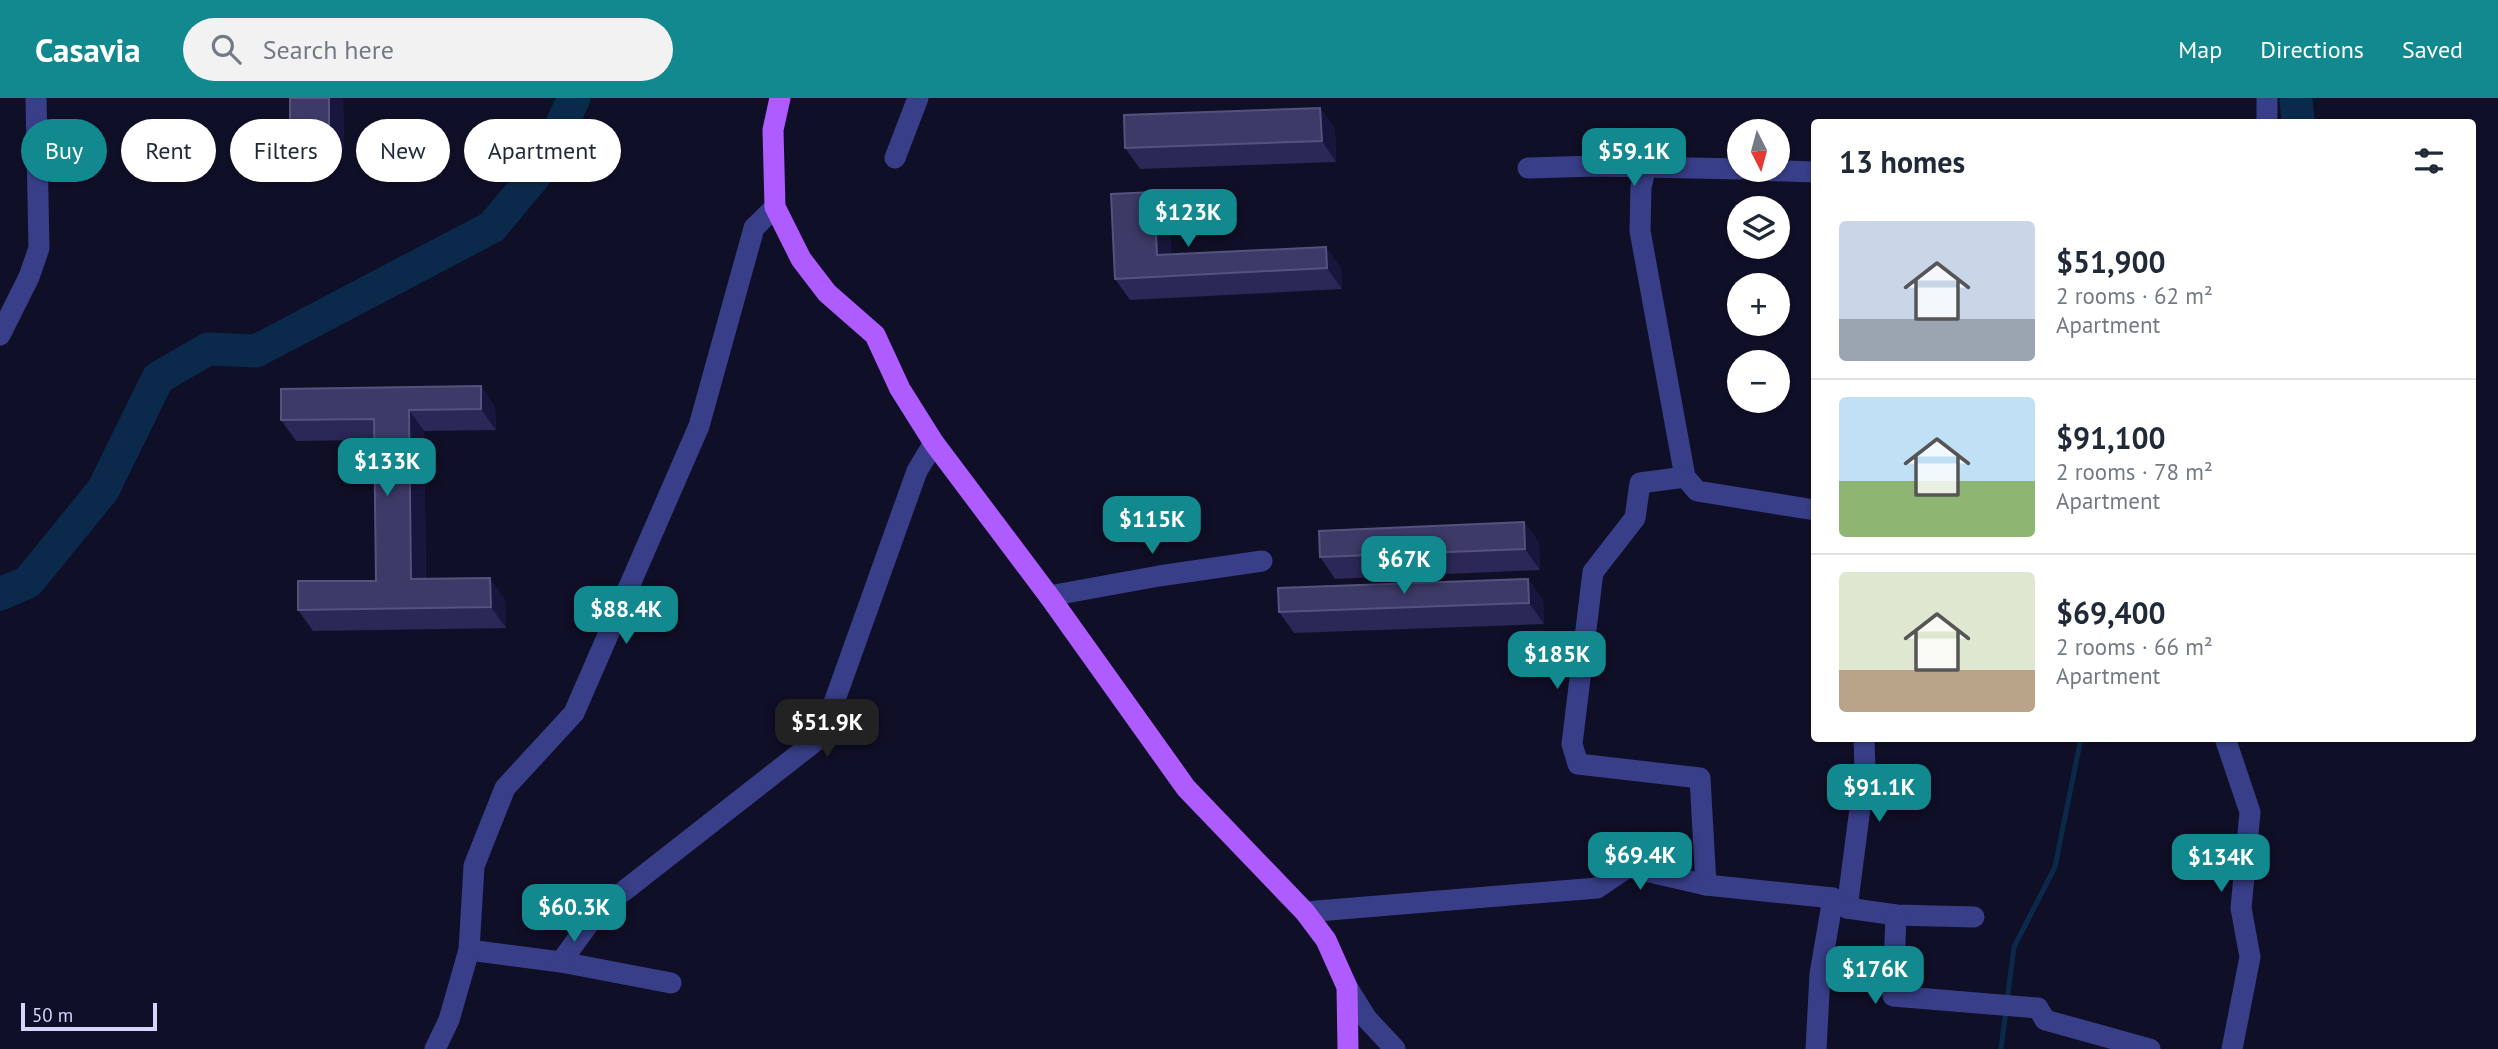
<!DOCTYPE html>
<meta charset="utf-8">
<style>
:root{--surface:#fff;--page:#f2f2f3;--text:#1f2937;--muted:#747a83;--line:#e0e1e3;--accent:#12898e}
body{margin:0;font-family:"PT Sans",sans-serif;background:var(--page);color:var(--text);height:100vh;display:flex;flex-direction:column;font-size:26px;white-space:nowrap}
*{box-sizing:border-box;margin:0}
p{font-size:23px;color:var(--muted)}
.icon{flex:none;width:38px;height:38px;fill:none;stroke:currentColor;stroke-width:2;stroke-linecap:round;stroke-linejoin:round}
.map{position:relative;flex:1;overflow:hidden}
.sheet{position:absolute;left:1811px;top:21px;width:665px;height:623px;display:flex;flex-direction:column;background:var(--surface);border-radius:7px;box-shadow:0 2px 5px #0004}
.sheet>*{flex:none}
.banner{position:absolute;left:21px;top:21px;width:665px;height:63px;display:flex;gap:14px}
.needle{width:46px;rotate:174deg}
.buttons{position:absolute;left:1727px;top:21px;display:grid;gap:14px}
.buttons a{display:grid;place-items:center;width:63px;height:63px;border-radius:50%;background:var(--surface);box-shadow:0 2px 5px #0004;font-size:35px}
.scale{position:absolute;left:21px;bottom:18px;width:136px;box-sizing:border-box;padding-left:7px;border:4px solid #d5d6ff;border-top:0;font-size:19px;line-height:24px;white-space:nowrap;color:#d5d6ff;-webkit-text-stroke:5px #100f28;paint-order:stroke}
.price{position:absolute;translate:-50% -60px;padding:0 16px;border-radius:14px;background:var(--accent);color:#fff;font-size:23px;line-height:46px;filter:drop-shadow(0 2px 4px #0008)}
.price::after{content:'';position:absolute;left:50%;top:42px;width:21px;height:16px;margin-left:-10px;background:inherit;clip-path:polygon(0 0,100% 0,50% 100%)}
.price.active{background:#222;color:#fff}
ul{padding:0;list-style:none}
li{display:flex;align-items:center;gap:21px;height:175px;padding:0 28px}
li+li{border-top:2px solid var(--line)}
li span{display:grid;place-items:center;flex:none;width:196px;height:140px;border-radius:7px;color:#555}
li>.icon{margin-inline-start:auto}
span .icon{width:84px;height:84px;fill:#fffc;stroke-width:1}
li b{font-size:30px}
h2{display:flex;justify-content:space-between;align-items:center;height:84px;padding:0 28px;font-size:30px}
.pill{padding:0 24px;border-radius:32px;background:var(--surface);box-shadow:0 2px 5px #0004;font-size:24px;line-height:63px}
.pill.active{background:var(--accent);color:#fff}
header{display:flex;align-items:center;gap:42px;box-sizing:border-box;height:98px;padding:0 35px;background:var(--accent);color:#fff}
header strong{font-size:33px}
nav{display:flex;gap:38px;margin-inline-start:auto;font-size:24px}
.search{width:490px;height:63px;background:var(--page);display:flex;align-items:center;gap:18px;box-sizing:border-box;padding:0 24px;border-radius:38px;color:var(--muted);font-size:26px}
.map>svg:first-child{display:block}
</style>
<header>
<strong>Casavia</strong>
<div class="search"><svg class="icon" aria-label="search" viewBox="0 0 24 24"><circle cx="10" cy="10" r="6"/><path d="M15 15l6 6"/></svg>Search here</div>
<nav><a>Map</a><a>Directions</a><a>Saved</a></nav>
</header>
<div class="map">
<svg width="2498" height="951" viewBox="0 0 2498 951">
<rect width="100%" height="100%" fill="#100f28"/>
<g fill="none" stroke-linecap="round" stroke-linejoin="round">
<g stroke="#0b2a4b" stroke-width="5">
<polyline points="2007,903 2014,849 2055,769 2081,640"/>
<polyline points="2001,951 2006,912"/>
</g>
<g stroke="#0b2a4b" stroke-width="33">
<polyline points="2296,0 2298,24"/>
<polyline points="0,496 28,484 103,392 158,280 208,251 256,253 492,129 542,69 574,0"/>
</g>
<g stroke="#383f88" stroke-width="21">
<polyline points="2267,24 2267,0"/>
<polyline points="895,60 918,0"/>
<polyline points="1646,69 1641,89 1640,133 1685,379 1697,393 1815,412"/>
<polyline points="1528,70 1596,68 1740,71"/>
<polyline points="1753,72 1815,74"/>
<polyline points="0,237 29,179 39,150 36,0"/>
<polyline points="1685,379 1640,385 1635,420 1593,474 1572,646 1578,666 1700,680 1706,787"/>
<polyline points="1049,498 1159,478 1262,463"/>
<polyline points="2225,640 2250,714 2241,810 2250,859 2232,951"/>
<polyline points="1847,810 1865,672 1864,640"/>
<polyline points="1305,814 1597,790 1628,769 1706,787 1833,800 1847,810 1896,817 1974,819"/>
<polyline points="1896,817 1893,898 2038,910 2045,922 2150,951"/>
<polyline points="469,852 561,864 671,885"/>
<polyline points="561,864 597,814 822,638 917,373 934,345"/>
<polyline points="1347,889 1367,921 1395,951"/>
<polyline points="435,951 449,922 469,852 474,768 505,690 574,615 699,328 754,130 775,109"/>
<polyline points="1816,951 1820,876 1833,800"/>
</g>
<polyline stroke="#ae5cff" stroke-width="21" points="780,0 773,32 775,109 801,161 827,195 875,237 900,291 934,345 1049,498 1186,690 1305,814 1326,842 1347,889 1348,951"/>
</g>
<g fill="#2b2756">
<polygon points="290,0 343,0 344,51 305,51 290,30"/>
<polygon points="1320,10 1335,31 1336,64 1140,71 1125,50"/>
<polygon points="1154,94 1169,115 1171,157 1341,170 1342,191 1130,202 1115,181"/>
<polygon points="481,288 495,309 496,332 424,333 426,480 505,501 506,530 313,533 298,512 376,483 374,342 296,343 281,322"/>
<polygon points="1524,424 1539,445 1540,472 1335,481 1320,459"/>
<polygon points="1528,481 1543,502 1544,526 1294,535 1279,514"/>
</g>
<g fill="#18163c">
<polygon points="329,0 343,0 344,51 329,30"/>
<polygon points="1320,10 1335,31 1336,64 1322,43"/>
<polygon points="1154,94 1169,115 1172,179 1157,157"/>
<polygon points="1326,149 1341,170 1342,191 1327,170"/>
<polygon points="481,288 495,309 496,332 481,311"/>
<polygon points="409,312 424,333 426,502 411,481"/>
<polygon points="1524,424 1539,445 1540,472 1525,451"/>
<polygon points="490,480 505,501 506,530 491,509"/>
<polygon points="1528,481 1543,502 1544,526 1529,505"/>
</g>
<g fill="#3d3a68" stroke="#555280" stroke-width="2">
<rect x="290" y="0" width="39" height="30"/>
<polygon points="1320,10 1322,43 1125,50 1124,17"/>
<polygon points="1154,94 1157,157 1326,149 1327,170 1115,181 1111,96"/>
<polygon points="481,288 481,311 409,312 411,481 490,480 491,509 298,512 298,483 376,483 374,321 281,322 281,291"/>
<polygon points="1524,424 1525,451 1320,459 1319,433"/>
<polygon points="1528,481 1529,505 1279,514 1278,490"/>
</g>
</svg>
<div class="buttons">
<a><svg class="needle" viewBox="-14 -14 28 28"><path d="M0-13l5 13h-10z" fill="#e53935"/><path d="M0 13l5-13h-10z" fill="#747a83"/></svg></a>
<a><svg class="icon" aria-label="layers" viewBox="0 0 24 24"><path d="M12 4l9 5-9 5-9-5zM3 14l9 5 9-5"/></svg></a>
<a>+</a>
<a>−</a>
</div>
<div class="scale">50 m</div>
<b class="price" style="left:1634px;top:90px">$59.1K</b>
<b class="price" style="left:1188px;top:151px">$123K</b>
<b class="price" style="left:387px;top:400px">$133K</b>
<b class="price" style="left:1152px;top:458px">$115K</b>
<b class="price" style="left:1404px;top:498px">$67K</b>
<b class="price" style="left:626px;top:548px">$88.4K</b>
<b class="price" style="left:1557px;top:593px">$185K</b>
<b class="price active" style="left:827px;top:661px">$51.9K</b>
<b class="price" style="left:1879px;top:726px">$91.1K</b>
<b class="price" style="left:1640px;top:794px">$69.4K</b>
<b class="price" style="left:2221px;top:796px">$134K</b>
<b class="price" style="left:574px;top:846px">$60.3K</b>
<b class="price" style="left:1875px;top:908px">$176K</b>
<div class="banner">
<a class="pill active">Buy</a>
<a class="pill">Rent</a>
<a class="pill">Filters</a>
<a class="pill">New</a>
<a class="pill">Apartment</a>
</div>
<section class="sheet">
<h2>13 homes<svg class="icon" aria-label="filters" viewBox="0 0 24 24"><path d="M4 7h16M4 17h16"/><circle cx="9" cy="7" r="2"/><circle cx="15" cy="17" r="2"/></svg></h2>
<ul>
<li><span style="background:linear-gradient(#c9d6e8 70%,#9aa5b1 0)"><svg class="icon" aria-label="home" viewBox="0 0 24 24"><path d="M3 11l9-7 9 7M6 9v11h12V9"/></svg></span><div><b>$51,900</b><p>2 rooms · 62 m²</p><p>Apartment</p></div></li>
<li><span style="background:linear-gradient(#bfe0f5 60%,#8fb573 0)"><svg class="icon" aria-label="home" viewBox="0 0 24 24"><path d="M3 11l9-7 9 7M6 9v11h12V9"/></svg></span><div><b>$91,100</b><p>2 rooms · 78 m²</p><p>Apartment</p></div></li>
<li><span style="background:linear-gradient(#dfe7d0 70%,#b9a48a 0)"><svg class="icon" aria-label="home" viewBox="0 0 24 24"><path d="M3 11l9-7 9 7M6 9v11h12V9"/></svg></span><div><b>$69,400</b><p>2 rooms · 66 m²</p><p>Apartment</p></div></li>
</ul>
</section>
</div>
